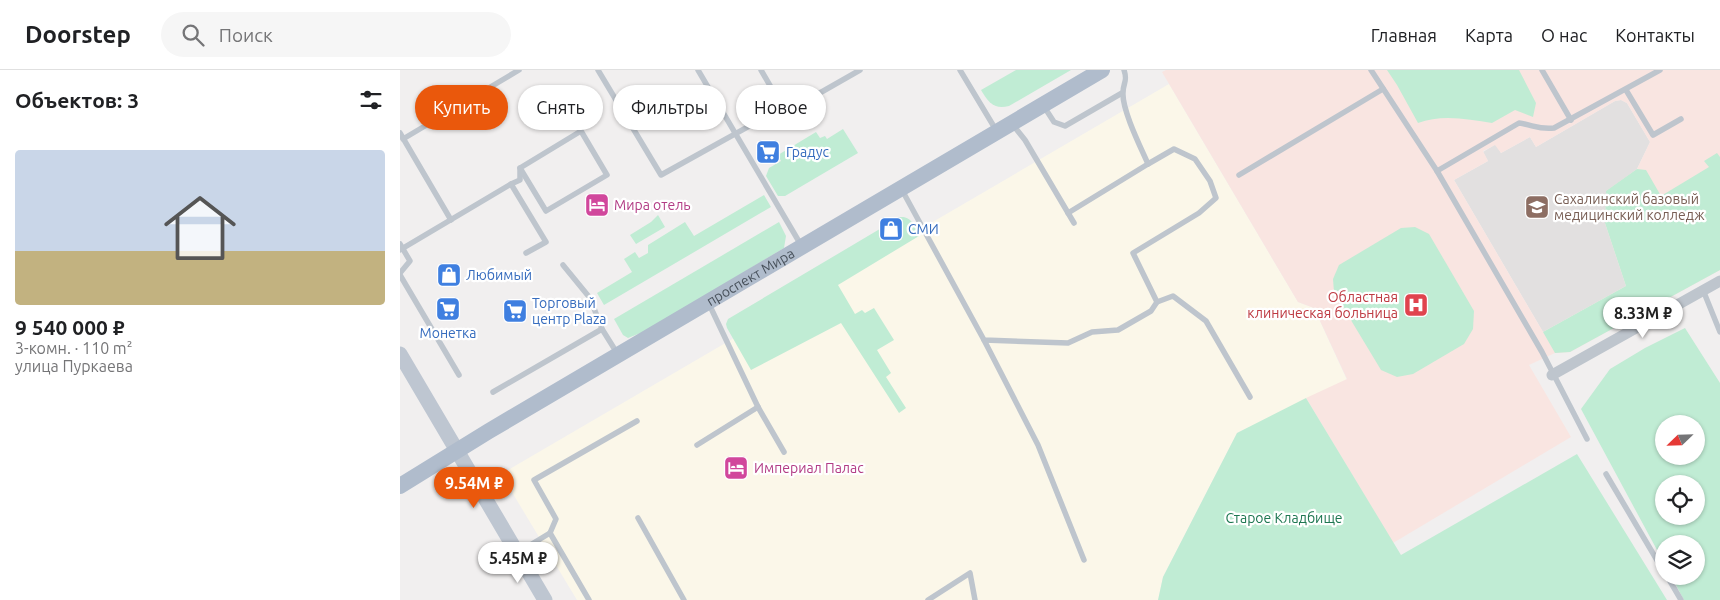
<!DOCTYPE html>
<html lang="ru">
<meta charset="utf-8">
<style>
:root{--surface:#fff;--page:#f6f6f6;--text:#202124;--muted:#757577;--line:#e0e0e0;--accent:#ea580c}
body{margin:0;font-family:Ubuntu,sans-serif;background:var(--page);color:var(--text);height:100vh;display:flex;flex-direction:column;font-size:19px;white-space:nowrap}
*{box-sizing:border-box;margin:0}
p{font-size:16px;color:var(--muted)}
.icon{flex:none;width:28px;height:28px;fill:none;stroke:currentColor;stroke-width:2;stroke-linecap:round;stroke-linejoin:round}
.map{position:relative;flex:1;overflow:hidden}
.drawer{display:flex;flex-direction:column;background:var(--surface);width:400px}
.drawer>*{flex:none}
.top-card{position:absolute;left:15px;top:15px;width:475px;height:45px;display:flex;gap:10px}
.needle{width:32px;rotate:247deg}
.tools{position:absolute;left:1255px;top:345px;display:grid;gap:10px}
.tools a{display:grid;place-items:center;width:50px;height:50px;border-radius:50%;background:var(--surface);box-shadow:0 1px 4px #0004;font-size:25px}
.price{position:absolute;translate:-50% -42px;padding:0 11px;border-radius:18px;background:#fff;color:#222;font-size:16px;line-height:32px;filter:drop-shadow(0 1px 2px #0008)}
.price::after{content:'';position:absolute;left:50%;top:30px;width:15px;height:11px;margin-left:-8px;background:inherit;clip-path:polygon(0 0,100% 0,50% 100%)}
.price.current{background:var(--accent);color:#fff}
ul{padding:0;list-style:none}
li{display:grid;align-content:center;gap:10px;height:265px;padding:0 15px}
li span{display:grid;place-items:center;height:155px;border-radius:5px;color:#555}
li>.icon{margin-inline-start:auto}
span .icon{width:90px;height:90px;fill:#fffc;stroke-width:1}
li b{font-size:21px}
h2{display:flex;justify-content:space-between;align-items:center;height:60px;padding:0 15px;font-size:21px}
.pill{padding:0 18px;border-radius:22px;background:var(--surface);box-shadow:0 1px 4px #0004;font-size:18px;line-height:45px}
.pill.current{background:var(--accent);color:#fff}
header{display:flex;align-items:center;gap:30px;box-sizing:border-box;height:70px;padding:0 25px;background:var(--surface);border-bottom:1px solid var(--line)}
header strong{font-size:24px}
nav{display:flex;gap:28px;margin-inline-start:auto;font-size:18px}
.search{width:350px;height:45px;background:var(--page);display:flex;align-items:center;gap:12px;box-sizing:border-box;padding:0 18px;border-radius:28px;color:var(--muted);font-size:19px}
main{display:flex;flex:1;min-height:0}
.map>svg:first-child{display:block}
</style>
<header>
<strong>Doorstep</strong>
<div class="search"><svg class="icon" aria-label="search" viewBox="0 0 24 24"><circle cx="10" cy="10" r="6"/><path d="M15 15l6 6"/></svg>Поиск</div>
<nav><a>Главная</a><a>Карта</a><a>О нас</a><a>Контакты</a></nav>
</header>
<main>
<section class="drawer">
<h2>Объектов: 3<svg class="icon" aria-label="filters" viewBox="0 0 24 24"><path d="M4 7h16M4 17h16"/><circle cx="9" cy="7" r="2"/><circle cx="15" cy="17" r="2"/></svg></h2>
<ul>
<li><span style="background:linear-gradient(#c9d6e8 65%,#c2b280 0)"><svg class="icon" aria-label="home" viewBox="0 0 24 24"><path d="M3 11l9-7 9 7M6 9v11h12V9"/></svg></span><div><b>9 540 000 ₽</b><p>3-комн. · 110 m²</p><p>улица Пуркаева</p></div></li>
</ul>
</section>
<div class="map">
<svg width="1320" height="530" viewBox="0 0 1320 530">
<rect width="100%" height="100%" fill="#f1efef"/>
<polygon fill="#fbf7e9" points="769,14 898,232 914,238 947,310 837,363 763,507 758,530 177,530 101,404"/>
<polygon fill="#e2e0e0" points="1221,30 1227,33 1250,72 1237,99 1206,122 1205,153 1226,216 1143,262 1054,110 1088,91 1083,82 1096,74 1101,83 1130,67 1136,77 1215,31"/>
<path fill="#f9e5e1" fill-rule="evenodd" d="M766 0H1320V200L1170 282 1155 283 1129 295 1171 367 993 473 906 328 947 309 914 238 898 232 762 2ZM1221 30 1227 33 1250 72 1237 99 1206 121 1205 153 1226 216 1143 262 1054 110 1088 91 1083 81 1095 75 1101 83 1130 67 1136 77 1215 31Z"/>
<g fill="#c0ecd4" fill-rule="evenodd">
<path d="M616 0H671L609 36C594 40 588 32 581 20Z"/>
<path d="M987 0H1119L1136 33 1133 47 1115 40 1092 53C1068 49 1041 44 1018 53L997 15Z"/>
<polygon points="443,59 458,83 385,126 378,126 366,106 369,98 381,91 378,85 416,62 420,68 425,66 427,69"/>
<polygon points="1317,83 1320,87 1320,200 1170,282 1155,283 1143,262 1226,216 1205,153 1206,121 1237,99 1246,100 1261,126 1309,97 1304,91"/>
<polygon points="364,125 371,137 204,235 197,223 232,202 224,189 235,182 239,188 248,183 248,175 285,152 294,166"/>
<polygon points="258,145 265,157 236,174 230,165 251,152"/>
<path d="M500 147C512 146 514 156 519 166L438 215 455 244 462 240 465 243 474 238 494 270 477 280 491 303 486 307 506 338 499 343 441 253 351 300 327 258 326 254 328 249Z"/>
<polygon points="379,152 386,166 384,178 248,260 228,268 223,265 214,249"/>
<polygon points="1015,157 1029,164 1074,241 1073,259 1064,274 1013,304 997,307 981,300 934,222 933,209 939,195 1001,158"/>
<path d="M1285 258 1320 313V530H1284L1271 506H1296V474H1264V493L1181 339 1210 299 1245 278ZM1264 354H1296V386H1264ZM1264 414H1296V446H1264Z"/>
<polygon points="906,328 1001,485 1177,384 1267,530 758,530 763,507 837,363"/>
</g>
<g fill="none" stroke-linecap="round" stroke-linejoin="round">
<g stroke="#bec5cd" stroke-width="5.5">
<polyline points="198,0 261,105 400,28 411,28 460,0"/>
<polyline points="298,0 401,175"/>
<polyline points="361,0 383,38"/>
<polyline points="560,0 596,60"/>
<polyline points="971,0 1037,101 1142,282 1187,369"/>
<polyline points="1142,0 1171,50"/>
<polyline points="1226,20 1253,65 1281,49"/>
<polyline points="643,35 654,52 665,56 722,23"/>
<polyline points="613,55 625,70 674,153"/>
<polygon points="181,61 207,105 146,141 120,98"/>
<polyline points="0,63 51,150"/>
<polyline points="3,69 119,0"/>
<path d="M1037 101 1119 53C1133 55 1140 60 1154 58L1260 0"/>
<polyline points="839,105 983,19"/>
<polyline points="111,114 120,110 120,98"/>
<path d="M502 120 584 270 668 273 692 262 718 260 751 241 757 232 733 183 799 143 816 128 810 111 795 89 774 79 748 94C741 78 722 40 723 23 723 12 728 12 724 0"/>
<polyline points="668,143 748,94"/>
<polyline points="0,174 10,191 0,203"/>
<polyline points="0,180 111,114 146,172 126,183"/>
<polyline points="163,195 190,228 202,259 217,283"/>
<polyline points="0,205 59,305"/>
<polyline points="1303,220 1320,262"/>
<polyline points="757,232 773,226 806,251 850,327"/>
<polyline points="309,234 358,337 384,382"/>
<polyline points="584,270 638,375 684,490"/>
<polyline points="93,322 202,259"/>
<polyline points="297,375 358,337"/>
<polyline points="1206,404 1264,502"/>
<polyline points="238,448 284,530"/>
<polyline points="150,463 189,530"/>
<polyline points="117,483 150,463 156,449 134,410 237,351"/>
<polyline points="1267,506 1281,530"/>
<polyline points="528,530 570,503 575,530"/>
</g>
<polyline stroke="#bec5cd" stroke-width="11" points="1152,305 1320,211"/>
<polyline stroke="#bec6d1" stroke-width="15" points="0,284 145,530"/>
<path stroke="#b0bccc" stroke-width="16" id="s1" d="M0 416 89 361 702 0"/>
</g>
<defs>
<symbol id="supermarket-square" viewBox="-11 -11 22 22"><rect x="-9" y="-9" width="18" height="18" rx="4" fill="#3f7fe0" stroke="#fff"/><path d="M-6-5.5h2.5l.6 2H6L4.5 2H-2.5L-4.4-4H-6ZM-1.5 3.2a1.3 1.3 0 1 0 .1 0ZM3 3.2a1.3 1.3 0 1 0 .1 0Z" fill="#fff"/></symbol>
<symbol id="hotel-square" viewBox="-11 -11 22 22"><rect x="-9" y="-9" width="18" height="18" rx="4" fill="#d1479c" stroke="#fff"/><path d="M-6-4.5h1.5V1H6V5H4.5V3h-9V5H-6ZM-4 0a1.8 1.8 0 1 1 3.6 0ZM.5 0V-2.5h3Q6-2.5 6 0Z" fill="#fff"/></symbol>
<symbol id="university-square" viewBox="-11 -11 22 22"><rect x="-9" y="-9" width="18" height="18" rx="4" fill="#8d6e63" stroke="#fff"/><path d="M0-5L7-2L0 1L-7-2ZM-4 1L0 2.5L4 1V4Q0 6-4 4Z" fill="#fff"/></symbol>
<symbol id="shop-square" viewBox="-11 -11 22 22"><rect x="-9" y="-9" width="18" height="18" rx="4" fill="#3f7fe0" stroke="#fff"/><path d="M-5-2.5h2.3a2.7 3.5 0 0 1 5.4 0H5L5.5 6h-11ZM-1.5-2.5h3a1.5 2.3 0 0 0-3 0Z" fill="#fff"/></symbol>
<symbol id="hospital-square" viewBox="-11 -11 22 22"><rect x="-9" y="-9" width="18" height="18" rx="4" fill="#e0444e" stroke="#fff"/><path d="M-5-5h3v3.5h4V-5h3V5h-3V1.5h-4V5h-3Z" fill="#fff"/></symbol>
</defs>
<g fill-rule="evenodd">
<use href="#supermarket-square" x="354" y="68" width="28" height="28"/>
<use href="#hotel-square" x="183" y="121" width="28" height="28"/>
<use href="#university-square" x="1123" y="123" width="28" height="28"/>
<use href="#shop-square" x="477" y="145" width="28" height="28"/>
<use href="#shop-square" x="35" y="191" width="28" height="28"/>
<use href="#hospital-square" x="1002" y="221" width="28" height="28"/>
<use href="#supermarket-square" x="34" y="225" width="28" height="28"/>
<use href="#supermarket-square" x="101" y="227" width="28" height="28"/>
<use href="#hotel-square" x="322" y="384" width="28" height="28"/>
</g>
<g text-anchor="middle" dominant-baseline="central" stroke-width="4.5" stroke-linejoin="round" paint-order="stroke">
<g font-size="14" fill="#366cbe" stroke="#fff" text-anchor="start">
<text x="386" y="82">Градус</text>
<text x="508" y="159">СМИ</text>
<text x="66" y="205">Любимый</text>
<text x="132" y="233">Торговый<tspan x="132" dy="16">центр Plaza</tspan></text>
<text x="48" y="263" text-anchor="middle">Монетка</text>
</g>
<g font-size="14" fill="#785e54" stroke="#fff" text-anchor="start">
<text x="1154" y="129">Сахалинский базовый<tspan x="1154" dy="16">медицинский колледж</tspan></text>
</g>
<g font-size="14" fill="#b23c85" stroke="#fff" text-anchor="start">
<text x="214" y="135">Мира отель</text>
<text x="354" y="398">Империал Палас</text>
</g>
<g font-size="14" fill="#48515b" stroke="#fff">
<text stroke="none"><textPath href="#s1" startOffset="408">проспект Мира</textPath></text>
</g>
<g font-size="14" fill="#be3a42" stroke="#fff" text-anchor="end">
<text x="998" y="227">Областная<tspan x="998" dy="16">клиническая больница</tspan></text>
</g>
<g font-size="14" fill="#1e7751" stroke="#fff">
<text x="884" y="448">Старое Кладбище</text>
</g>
</g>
</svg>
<div class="tools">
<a><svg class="needle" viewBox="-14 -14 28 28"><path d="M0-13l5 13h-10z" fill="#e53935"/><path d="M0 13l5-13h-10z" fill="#757577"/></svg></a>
<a><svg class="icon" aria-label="locate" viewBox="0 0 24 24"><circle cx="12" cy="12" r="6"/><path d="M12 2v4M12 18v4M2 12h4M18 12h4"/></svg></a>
<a><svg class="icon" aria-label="layers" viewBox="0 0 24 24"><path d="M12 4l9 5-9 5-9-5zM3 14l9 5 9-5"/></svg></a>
</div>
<b class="price" style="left:1243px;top:269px">8.33M ₽</b>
<b class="price current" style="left:74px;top:439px">9.54M ₽</b>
<b class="price" style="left:118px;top:514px">5.45M ₽</b>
<div class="top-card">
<a class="pill current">Купить</a>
<a class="pill">Снять</a>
<a class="pill">Фильтры</a>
<a class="pill">Новое</a>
</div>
</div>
</main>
